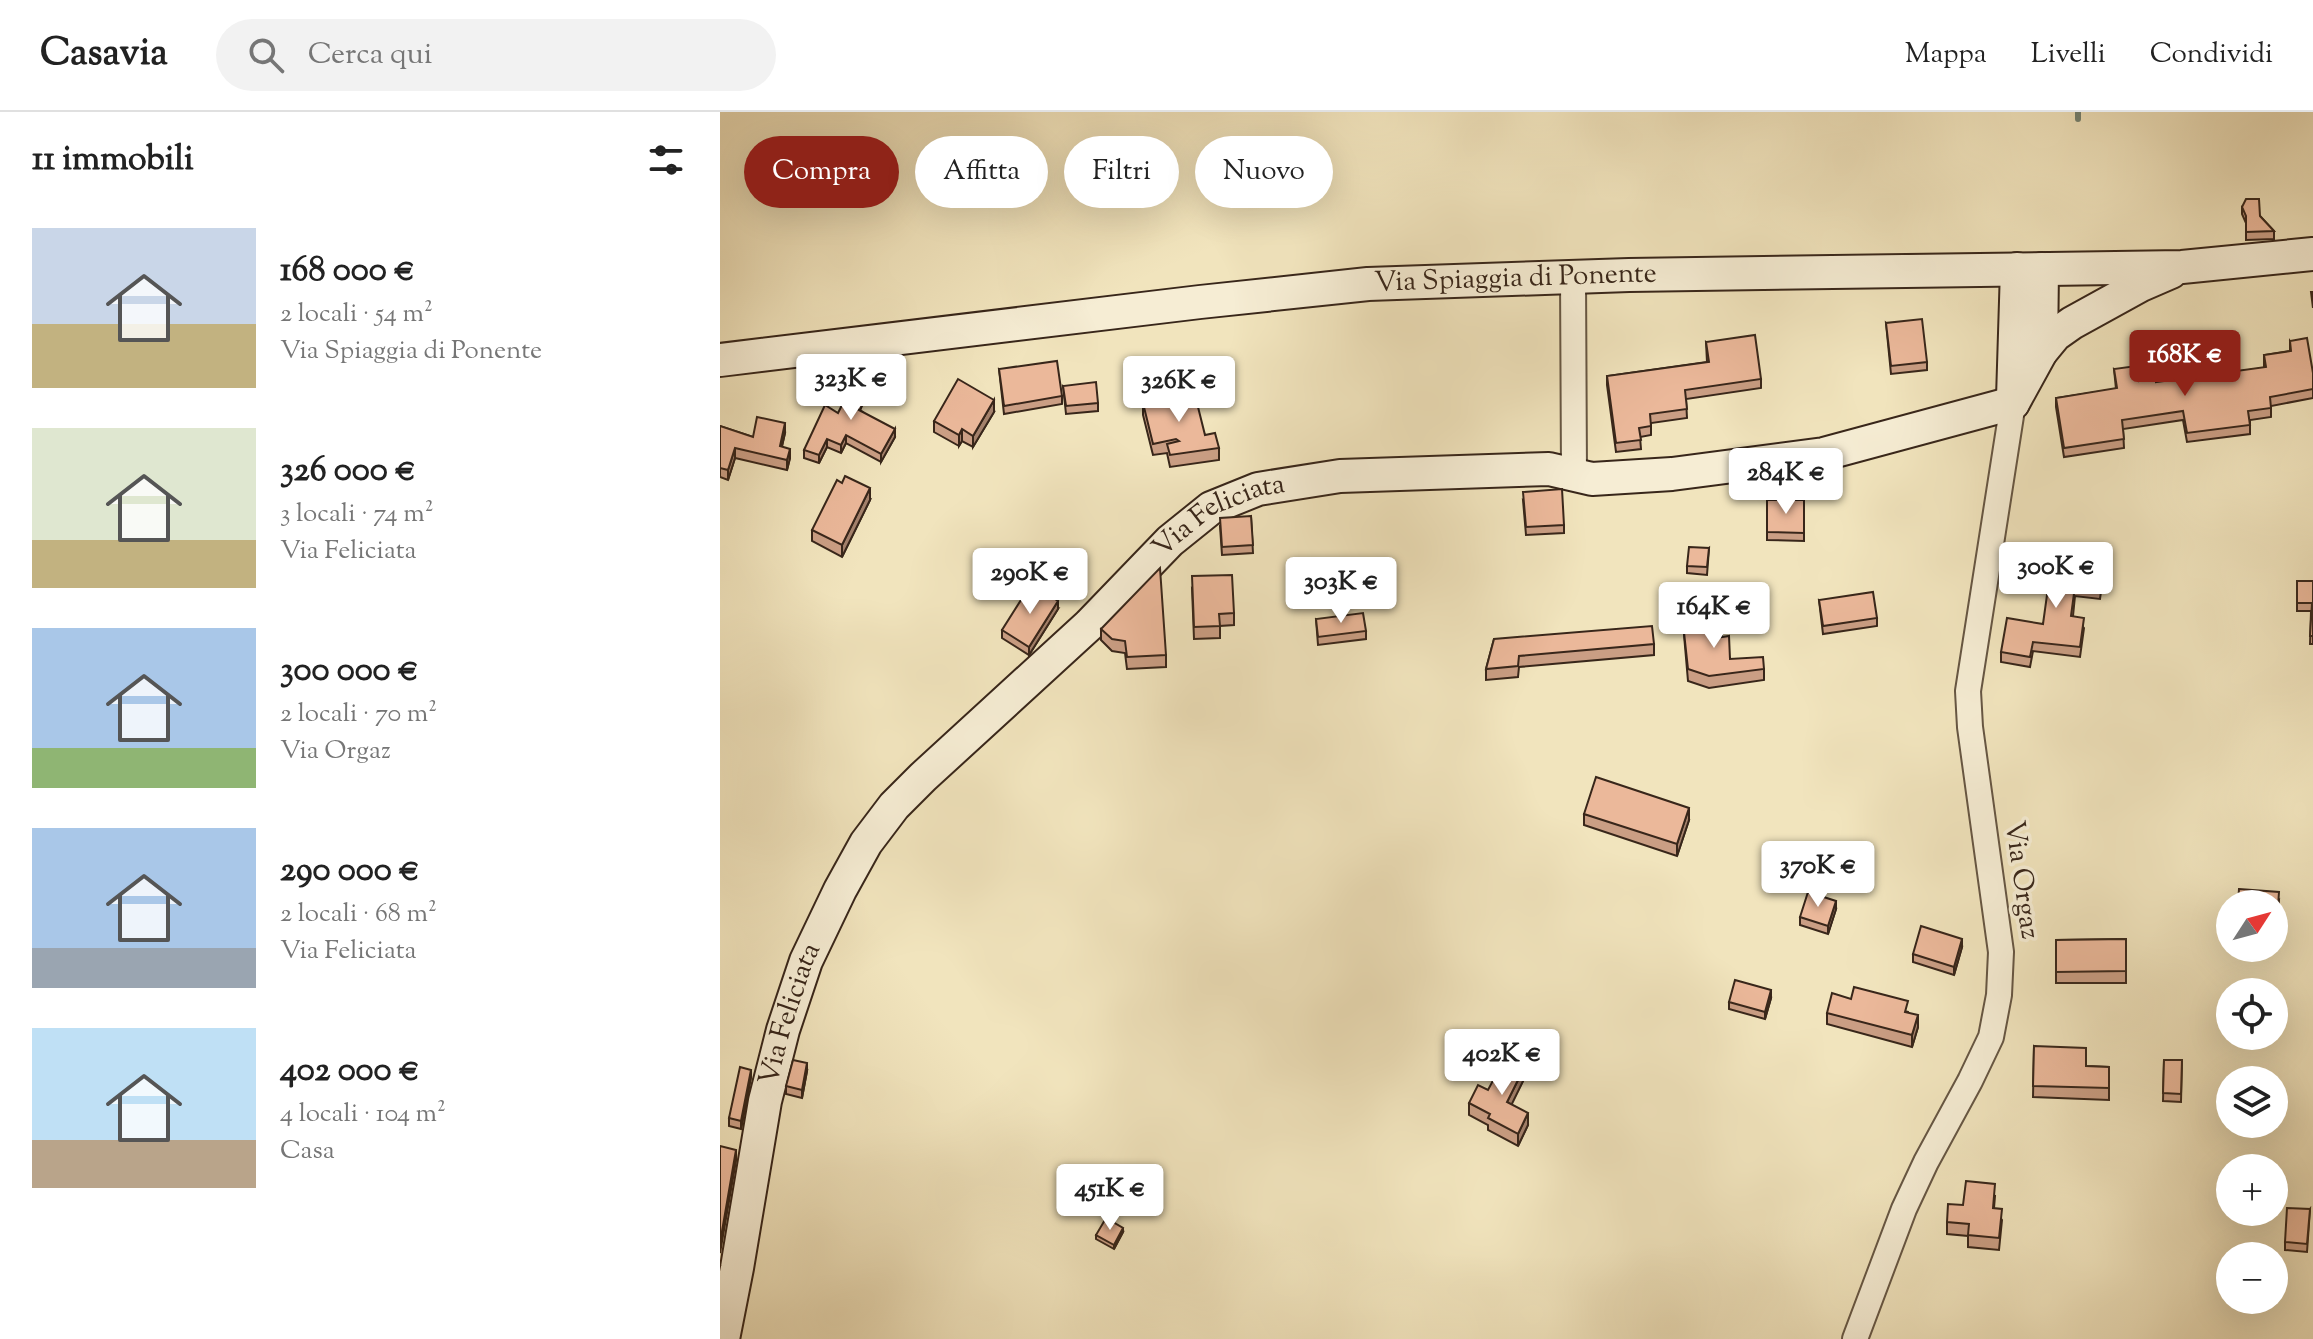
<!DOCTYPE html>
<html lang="it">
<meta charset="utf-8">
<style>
:root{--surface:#fff;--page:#f2f2f2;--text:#222;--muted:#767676;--line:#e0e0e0;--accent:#8f2418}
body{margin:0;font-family:"Sorts Mill Goudy",serif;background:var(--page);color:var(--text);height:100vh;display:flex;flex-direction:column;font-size:30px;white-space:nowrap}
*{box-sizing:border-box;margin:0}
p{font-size:26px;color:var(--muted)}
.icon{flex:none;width:44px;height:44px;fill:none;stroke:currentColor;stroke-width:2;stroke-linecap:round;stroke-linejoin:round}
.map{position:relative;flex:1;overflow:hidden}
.details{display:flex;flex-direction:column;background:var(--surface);width:720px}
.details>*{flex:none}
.hud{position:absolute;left:24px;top:24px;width:760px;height:72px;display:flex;gap:16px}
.needle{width:52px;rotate:54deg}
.buttons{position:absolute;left:1496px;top:778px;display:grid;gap:16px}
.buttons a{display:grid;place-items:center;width:72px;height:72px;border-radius:50%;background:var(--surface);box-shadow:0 8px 32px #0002;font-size:40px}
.price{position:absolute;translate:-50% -68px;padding:0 18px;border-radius:8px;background:#fff;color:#222;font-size:26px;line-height:52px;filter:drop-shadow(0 2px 4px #0008)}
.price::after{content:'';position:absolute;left:50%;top:48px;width:24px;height:18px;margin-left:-12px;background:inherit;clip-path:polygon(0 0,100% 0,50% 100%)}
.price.current{background:var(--accent);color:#fff}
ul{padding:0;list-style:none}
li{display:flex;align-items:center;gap:24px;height:200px;padding:0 32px}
li span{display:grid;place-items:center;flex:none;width:224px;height:160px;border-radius:0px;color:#555}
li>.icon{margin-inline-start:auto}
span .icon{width:96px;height:96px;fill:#fffc;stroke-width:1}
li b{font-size:34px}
h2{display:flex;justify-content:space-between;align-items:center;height:96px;padding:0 32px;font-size:34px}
.chip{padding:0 28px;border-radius:36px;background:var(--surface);box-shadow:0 8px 32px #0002;font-size:28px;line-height:72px}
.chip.current{background:var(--accent);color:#fff}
header{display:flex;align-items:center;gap:48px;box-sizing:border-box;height:112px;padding:0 40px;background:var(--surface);border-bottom:2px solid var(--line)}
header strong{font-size:38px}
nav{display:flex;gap:44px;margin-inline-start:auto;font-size:28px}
.search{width:560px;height:72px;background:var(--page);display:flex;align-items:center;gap:20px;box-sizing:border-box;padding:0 28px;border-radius:44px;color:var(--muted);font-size:30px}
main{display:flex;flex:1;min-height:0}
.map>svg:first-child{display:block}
</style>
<header>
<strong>Casavia</strong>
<div class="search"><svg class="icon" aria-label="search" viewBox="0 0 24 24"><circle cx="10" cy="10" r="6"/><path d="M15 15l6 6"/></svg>Cerca qui</div>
<nav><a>Mappa</a><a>Livelli</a><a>Condividi</a></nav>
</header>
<main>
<section class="details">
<h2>11 immobili<svg class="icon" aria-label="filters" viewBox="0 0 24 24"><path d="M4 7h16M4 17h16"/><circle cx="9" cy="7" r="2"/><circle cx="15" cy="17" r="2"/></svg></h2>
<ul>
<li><span style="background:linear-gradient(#c9d6e8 60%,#c2b280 0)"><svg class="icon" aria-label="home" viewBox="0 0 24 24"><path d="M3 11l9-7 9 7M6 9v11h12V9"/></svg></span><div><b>168 000 €</b><p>2 locali · 54 m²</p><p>Via Spiaggia di Ponente</p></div></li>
<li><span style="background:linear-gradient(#dfe7d0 70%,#c2b280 0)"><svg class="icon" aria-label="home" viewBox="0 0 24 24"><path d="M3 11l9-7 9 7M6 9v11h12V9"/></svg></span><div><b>326 000 €</b><p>3 locali · 74 m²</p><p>Via Feliciata</p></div></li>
<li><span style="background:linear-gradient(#a9c7e8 75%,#8fb573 0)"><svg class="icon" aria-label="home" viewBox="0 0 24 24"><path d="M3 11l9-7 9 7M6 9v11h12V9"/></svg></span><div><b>300 000 €</b><p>2 locali · 70 m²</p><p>Via Orgaz</p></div></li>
<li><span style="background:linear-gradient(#a9c7e8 75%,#9aa5b1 0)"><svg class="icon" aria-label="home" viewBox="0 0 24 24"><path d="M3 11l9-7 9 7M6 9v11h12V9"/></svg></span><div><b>290 000 €</b><p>2 locali · 68 m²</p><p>Via Feliciata</p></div></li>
<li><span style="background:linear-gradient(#bfe0f5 70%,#b9a48a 0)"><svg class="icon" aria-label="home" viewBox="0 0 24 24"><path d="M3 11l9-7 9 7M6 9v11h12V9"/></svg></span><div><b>402 000 €</b><p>4 locali · 104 m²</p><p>Casa</p></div></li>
</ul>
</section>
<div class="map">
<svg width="1593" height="1227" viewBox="0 0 1593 1227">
<rect width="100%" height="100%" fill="#f1e4bd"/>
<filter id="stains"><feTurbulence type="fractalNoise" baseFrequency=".0025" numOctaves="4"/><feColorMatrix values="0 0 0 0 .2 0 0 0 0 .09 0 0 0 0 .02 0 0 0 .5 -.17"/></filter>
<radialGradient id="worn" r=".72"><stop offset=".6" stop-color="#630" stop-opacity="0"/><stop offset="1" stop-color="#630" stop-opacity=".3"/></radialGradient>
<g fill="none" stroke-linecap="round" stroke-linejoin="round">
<polyline stroke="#748272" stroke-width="6" points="1358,0 1358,7"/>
<defs>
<g id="street">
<polyline points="853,165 854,362"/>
<polyline points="1135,1227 1184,1097 1206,1050 1250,969 1271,925 1279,883 1281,840 1250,615 1248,579 1293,291"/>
</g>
<g id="secondary">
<polyline points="1321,240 1322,157"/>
<path id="s1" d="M0 248 480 190 648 172 909 163 1462 155 1593 142"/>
<polyline points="1293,286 1297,157"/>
<polyline points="1293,291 1321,240 1335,223 1352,211 1421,173 1451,160"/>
<path id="s2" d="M3 1227 17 1156 45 989 63 918 86 849 120 778 146 731 174 694 203 665 369 513 450 429 491 396 538 377 620 364 829 357 872 367 952 362 1104 342 1293 291"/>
</g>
</defs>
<use href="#street" stroke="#665643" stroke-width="28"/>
<use href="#secondary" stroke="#38261a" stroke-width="36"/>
<use href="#street" stroke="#f6edd4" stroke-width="24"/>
<use href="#secondary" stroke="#f6edd4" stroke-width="32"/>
</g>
<g fill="#ca9e84" stroke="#38261a" stroke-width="2">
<polygon points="1522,95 1540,104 1554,119 1554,127 1526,128 1526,111 1522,102"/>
<polygon points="1166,211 1207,250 1207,258 1171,262"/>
<polygon points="1570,229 1593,261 1593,286 1551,294 1551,305 1530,308 1530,322 1467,330 1463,308 1403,317 1404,336 1344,345 1336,295 1336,286 1396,277 1394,257 1419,269 1436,270 1544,256 1544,243 1570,239"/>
<polygon points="986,230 1041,267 1041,276 966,287 967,306 931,311 931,323 920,325 921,337 896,340 887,273 887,264 987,250"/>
<polygon points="279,257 342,284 342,292 284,302"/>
<polygon points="153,268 140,298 175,325 161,350 126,331 121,341 107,335 99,351 84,346 84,338 118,301"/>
<polygon points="343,274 378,291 378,299 346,302"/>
<polygon points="423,291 485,323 499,336 499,348 450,355 447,341 433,343 423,303"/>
<polygon points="274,300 253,335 242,329 239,334 214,320 214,309"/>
<polygon points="0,314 33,325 65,321 62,334 70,346 67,358 15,346 8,368 0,365"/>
<polygon points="150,388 122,445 92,429 92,418"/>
<polygon points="803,388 844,413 844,421 806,423"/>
<polygon points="1047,388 1084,388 1084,429 1047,428"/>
<polygon points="531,404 533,441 502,443 500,414"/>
<polygon points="989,436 987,463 967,461 967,454"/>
<polygon points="1349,456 1384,458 1380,487 1355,484 1353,504 1364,516 1360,545 1313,539 1310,555 1281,550 1281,540 1323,512"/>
<polygon points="1577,469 1593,469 1593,532 1590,532 1591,499 1577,499"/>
<polygon points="472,476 514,501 514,513 500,514 500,526 474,527"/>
<polygon points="1099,488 1157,506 1157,514 1103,522"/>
<polygon points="338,497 309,543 282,526 282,518"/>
<polygon points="596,507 646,519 646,527 598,533"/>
<polygon points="963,511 1002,525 1010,547 1044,557 1044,568 989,576 968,569"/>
<polygon points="381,517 446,543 446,555 407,557 405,541 392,539 381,528"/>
<polygon points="774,527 934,532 934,543 799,555 798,565 766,568 766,557"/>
<polygon points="864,702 969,708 957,744 864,713"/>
<polygon points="1559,788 1557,818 1554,818 1554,792"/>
<polygon points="1116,797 1108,822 1080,813 1080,805"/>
<polygon points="1406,827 1406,871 1336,871 1336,828"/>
<polygon points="1242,835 1234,863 1193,850 1193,842"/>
<polygon points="1051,886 1045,907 1009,897 1009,890"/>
<polygon points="1131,887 1188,900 1198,915 1192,935 1107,912 1107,901"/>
<polygon points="1314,934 1366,954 1389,955 1389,988 1313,985"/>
<polygon points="1444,948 1462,948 1461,990 1443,989"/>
<polygon points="87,959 82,986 66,982 66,974"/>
<polygon points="31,965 21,1017 9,1014 9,1006"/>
<polygon points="805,965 791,992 808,1013 798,1034 768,1018 768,1013 749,1003 749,991 768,978"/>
<polygon points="1275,1084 1274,1096 1282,1108 1279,1138 1248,1135 1248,1124 1227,1122 1227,1110 1243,1093"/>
<polygon points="1590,1097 1587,1140 1565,1138 1565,1130"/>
<polygon points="403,1120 394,1137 376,1127 376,1123"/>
</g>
<g fill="#a4816c" stroke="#38261a" stroke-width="2">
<polygon points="153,260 153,268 137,305 137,297"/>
<polygon points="274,288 274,300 253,335 253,324"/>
<polygon points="65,311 65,321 60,343 60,334"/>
<polygon points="175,317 175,325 161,350 161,342"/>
<polygon points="242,317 242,329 239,334 239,323"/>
<polygon points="126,323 126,331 121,341 121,333"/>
<polygon points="107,327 107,335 99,351 99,343"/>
<polygon points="15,336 15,346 8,368 8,358"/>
<polygon points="70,337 70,346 67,358 67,348"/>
<polygon points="150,376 150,388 122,445 122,433"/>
<polygon points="338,489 338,497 309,543 309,535"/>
<polygon points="969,696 969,708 957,744 957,732"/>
<polygon points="1116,789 1116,797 1108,822 1108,814"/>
<polygon points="1242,827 1242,835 1234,863 1234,855"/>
<polygon points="1051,878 1051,886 1045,907 1045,900"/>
<polygon points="1198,903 1198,915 1192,935 1192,923"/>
<polygon points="87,951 87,959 82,986 82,978"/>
<polygon points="805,954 805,965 787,1002 787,990"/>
<polygon points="31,958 31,965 21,1017 21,1009"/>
<polygon points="808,1001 808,1013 798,1034 798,1022"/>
<polygon points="16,1038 16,1049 0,1141 0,1131"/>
<polygon points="403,1116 403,1120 394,1137 394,1133"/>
</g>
<g fill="#ebb89a" stroke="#38261a" stroke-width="2">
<polygon points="1526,87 1539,87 1540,104 1554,119 1526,120 1526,104 1522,95"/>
<polygon points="1591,180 1593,180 1593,196"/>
<polygon points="1202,207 1207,250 1171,254 1166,211"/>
<polygon points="1035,223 1041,267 965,278 967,297 930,302 931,314 919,316 921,328 896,331 887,264 989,250 986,230"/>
<polygon points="1587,226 1593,261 1593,277 1550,285 1551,296 1528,299 1530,313 1467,321 1463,299 1402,308 1404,327 1344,336 1336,286 1397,276 1394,257 1416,254 1419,269 1436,266 1436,270 1546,255 1544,243 1571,239 1570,229"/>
<polygon points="337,249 342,284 284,294 279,257"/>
<polygon points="141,255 153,260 137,297 175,317 161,342 126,323 121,333 107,327 99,343 84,338 105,293 118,301"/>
<polygon points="238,267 274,288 253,324 242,317 239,323 214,309"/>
<polygon points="376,270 378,291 346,294 343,274"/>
<polygon points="474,279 485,323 495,321 499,336 450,343 447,332 459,329 456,327 433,332 423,291"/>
<polygon points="37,305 65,311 60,334 70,337 67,348 15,336 8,358 0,356 0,314 33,325"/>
<polygon points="125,364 150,376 122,433 92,418 117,368 122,371"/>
<polygon points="842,377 844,413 806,415 803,380"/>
<polygon points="1047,388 1084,388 1084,421 1047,420"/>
<polygon points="531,404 533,433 502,435 500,406"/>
<polygon points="969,435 989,436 987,455 967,454"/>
<polygon points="1350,444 1384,449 1380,478 1355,474 1351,504 1364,506 1360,535 1313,530 1310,545 1281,540 1287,506 1323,512 1331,454 1349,456"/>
<polygon points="440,456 446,543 407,545 405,529 392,527 381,517"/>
<polygon points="512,463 514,501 499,502 500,514 474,515 472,464"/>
<polygon points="1577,469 1593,469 1593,524 1590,524 1592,491 1577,491"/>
<polygon points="311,472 338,489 309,535 282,518"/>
<polygon points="1153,480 1157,506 1103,514 1099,488"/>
<polygon points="643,501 646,519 598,525 596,507"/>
<polygon points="1001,504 1002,525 1009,524 1010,547 1043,545 1044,557 989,564 968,557 963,511"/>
<polygon points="932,514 934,532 799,544 798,554 766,557 774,527"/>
<polygon points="876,665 969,696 957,732 864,702"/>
<polygon points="1519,777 1559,780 1557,810 1554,810 1554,792 1518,792"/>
<polygon points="1088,780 1116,789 1108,814 1080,805"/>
<polygon points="1201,814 1242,827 1234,855 1193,842"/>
<polygon points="1406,827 1406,859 1336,860 1336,828"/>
<polygon points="1015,868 1051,878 1045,900 1009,890"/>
<polygon points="1134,875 1188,889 1185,900 1198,903 1192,923 1107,901 1112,881 1131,887"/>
<polygon points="1314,934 1366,936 1366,954 1389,955 1389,976 1313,974"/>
<polygon points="786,944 805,954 787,990 808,1001 798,1022 768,1006 770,1002 749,991 758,973 768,978"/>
<polygon points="73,948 87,951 82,978 66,974"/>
<polygon points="1444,948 1462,948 1461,982 1443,981"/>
<polygon points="20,955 31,958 21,1009 9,1006"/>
<polygon points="0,1034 16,1038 0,1131"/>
<polygon points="1246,1069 1275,1072 1273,1096 1282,1097 1279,1126 1248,1123 1249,1112 1227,1110 1228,1092 1243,1093"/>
<polygon points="1567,1096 1590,1097 1587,1132 1565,1130"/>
<polygon points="386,1106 403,1116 394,1133 376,1123"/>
</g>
<g text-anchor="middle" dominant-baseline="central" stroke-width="7" stroke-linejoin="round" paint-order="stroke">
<g font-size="28" fill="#38261a" stroke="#f6edd4">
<text stroke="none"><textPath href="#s1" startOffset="800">Via Spiaggia di Ponente</textPath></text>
<text stroke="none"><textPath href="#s2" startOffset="1006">Via Feliciata</textPath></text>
<text transform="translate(1301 768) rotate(82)">Via Orgaz</text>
<text stroke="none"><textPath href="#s2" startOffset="332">Via Feliciata</textPath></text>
</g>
</g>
<rect width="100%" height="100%" filter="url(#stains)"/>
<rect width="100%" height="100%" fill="url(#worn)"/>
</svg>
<div class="buttons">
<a><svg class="needle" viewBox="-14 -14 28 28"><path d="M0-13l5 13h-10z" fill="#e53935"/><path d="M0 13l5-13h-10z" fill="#767676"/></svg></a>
<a><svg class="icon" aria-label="locate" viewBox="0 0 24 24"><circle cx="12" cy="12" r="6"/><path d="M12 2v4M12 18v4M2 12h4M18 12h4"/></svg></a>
<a><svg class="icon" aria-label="layers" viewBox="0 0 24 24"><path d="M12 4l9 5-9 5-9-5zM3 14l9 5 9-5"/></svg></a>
<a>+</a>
<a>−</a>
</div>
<b class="price current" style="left:1465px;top:286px">168K €</b>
<b class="price" style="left:131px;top:310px">323K €</b>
<b class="price" style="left:459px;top:312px">326K €</b>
<b class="price" style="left:1066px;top:404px">284K €</b>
<b class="price" style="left:1336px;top:498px">300K €</b>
<b class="price" style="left:310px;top:504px">290K €</b>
<b class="price" style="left:621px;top:513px">303K €</b>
<b class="price" style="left:994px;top:538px">164K €</b>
<b class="price" style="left:1098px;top:797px">370K €</b>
<b class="price" style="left:782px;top:985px">402K €</b>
<b class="price" style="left:390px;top:1120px">451K €</b>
<div class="hud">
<a class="chip current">Compra</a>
<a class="chip">Affitta</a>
<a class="chip">Filtri</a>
<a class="chip">Nuovo</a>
</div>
</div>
</main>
